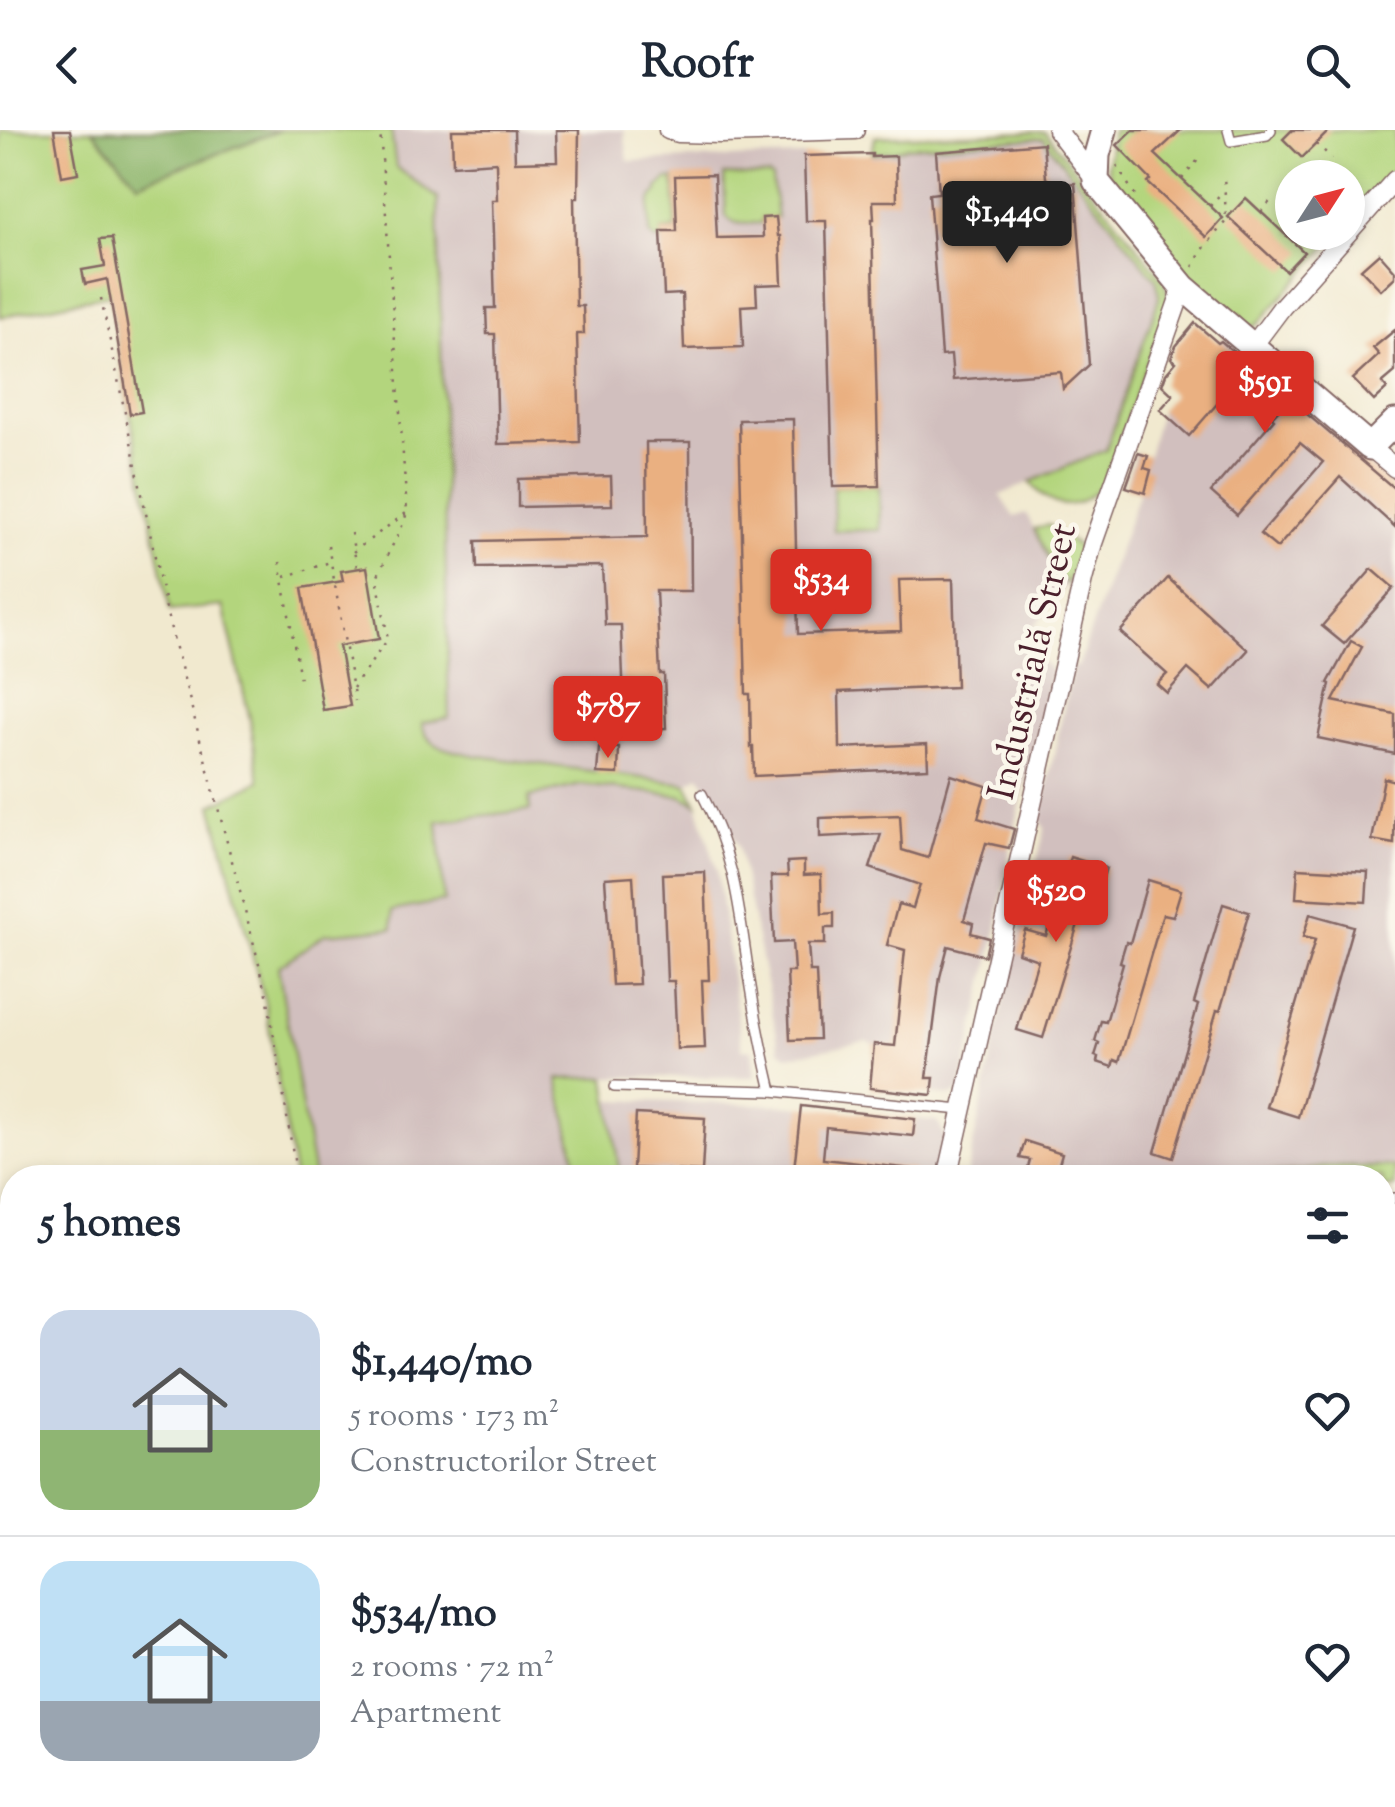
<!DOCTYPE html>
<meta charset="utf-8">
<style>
:root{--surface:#fff;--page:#f6f6f7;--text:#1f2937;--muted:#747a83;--line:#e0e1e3;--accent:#d93025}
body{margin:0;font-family:"Sorts Mill Goudy",serif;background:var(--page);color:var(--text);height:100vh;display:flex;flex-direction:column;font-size:38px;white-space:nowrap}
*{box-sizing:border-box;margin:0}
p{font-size:32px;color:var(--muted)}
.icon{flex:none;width:55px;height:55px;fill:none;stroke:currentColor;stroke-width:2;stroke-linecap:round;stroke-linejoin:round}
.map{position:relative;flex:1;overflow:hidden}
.side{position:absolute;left:0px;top:1035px;width:1395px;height:642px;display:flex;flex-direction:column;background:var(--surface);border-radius:40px 40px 0 0;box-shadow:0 5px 15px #0003}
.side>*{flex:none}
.needle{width:65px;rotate:54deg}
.buttons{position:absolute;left:1275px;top:30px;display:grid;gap:20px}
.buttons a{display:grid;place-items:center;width:90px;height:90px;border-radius:50%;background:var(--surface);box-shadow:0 5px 15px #0003;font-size:50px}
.price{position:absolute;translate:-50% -85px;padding:0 22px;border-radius:10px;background:var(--accent);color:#fff;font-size:32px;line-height:65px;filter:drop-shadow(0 2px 5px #0008)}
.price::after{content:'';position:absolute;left:50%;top:60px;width:30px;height:22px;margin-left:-15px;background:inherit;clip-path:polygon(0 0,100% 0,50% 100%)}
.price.on{background:#222;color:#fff}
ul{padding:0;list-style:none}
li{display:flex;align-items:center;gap:30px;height:250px;padding:0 40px}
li+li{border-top:2px solid var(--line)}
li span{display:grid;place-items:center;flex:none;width:280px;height:200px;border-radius:30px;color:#555}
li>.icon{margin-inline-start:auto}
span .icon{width:120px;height:120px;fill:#fffc;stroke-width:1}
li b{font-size:42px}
h2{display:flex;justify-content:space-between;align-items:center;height:120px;padding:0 40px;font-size:42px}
header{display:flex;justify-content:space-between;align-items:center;height:130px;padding:0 40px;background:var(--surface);font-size:45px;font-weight:700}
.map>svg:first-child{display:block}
</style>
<header><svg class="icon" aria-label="back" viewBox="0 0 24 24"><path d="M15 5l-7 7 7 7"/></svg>Roofr<svg class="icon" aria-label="search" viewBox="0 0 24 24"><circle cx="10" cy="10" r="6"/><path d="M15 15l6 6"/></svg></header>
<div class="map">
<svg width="1395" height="1677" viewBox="0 0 1395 1677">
<rect width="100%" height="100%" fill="#fbf7ec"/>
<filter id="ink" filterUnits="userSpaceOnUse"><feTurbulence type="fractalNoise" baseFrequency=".01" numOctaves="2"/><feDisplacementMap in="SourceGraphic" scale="20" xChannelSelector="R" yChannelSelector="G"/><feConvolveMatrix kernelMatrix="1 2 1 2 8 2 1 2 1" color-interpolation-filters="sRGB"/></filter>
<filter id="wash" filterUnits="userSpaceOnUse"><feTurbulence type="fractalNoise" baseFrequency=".0048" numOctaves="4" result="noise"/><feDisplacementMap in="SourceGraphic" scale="40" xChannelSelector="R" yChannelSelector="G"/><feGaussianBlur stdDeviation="2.25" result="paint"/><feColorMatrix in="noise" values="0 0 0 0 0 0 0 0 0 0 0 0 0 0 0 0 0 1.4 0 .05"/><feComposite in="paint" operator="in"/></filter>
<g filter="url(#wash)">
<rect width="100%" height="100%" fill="#f1e9cf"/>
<g fill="#d1bfbe">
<polygon points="391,0 624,0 628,31 872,24 894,21 907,17 1043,7 1157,151 1159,168 1106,320 1000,365 1014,387 1026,383 1056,443 1067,454 1022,512 1052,541 1010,718 995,810 960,960 952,966 870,958 874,914 866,911 789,926 780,920 738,715 700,645 687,654 473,625 438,618 423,604 421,593 449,587 438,68 395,37"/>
<polygon points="1224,207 1395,359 1395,1037 1328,1037 1283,1043 1218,1039 1215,1048 966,1048 1013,827 1045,699 1040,690 1073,536 1078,537 1139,362 1125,357 1135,322 1148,326 1160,280"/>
<polygon points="581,655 682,666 697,674 717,740 742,919 752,920 755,947 586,947 558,950 579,1047 314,1047 278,837 325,804 392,798 391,781 438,691 529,680 529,667"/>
<polygon points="610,970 783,975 937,991 945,1007 936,1047 716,1048 619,1043"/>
<polygon points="910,1665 1072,1665 1070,1677 910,1677"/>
</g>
<g fill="#b3d57d" stroke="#7e7a54" stroke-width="2.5">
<path d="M0 0H92L138 53 281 0H391L396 37 438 68 449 588 422 593C426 619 451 620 473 625L687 654 697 674 682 666 581 655 529 667 530 680 438 691 444 771 392 781 393 798 325 804 278 837 314 1047H294L265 873 212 675 260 651 250 589 223 476 170 481 130 284 110 164 0 187Z"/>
<polygon points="1113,0 1395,0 1395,40 1348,93 1348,48 1292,48 1292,102 1339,103 1259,193 1249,199 1193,155 1113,57 1107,35"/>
<path d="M1045 2 1165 151 1169 174 1104 352C1078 381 1055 384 1030 352L1106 320 1159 168 1157 151 1043 8 907 17 894 21 872 24 875 7Z"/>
<path d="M724 45 769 46 772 48 777 87 762 88 761 93C748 93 735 97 726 86Z"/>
<path d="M667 49H674L676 99 661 101V110H655L650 105C650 91 645 70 658 62V57Z"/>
<polygon points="879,356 880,400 834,401 833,357"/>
<polygon points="1049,395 1081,419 1067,454 1056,443 1034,399"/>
<polygon points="606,947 620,1047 579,1047 558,949"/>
<polygon points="1328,1037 1395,1037 1395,1057 1383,1058 1382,1048 1239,1047 1217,1039 1283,1043"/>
<polygon points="1383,1428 1395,1433 1395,1677 1359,1677 1339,1665 1382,1665"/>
</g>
<g fill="#8eb66c" stroke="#6c6a4c" stroke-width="2.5">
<polygon points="92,0 281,0 138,53"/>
<polygon points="1161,1665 1339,1665 1359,1677 1161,1677"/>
</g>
<g id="blocks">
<g fill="#eab081">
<polygon points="54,0 70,0 78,43 62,46"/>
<polygon points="452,0 514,0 515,32 557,31 556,0 579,0 578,68 574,68 576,176 583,176 584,204 577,204 580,312 498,314 495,204 487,204 486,178 495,178 492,70 497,70 496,32 453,35"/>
<polygon points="1133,0 1181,0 1155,24 1223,88 1206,107 1148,53 1151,50 1117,15"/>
<polygon points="1292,0 1330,0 1302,28 1283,9"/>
<polygon points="1043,13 1046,48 1053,55 1075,53 1089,235 1063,259 1061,242 953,250 951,225 941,226 929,64 939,63 936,22"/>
<polygon points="872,24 872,27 896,26 897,71 873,71 874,89 872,89 879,356 833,357 826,91 806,91 804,26"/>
<polygon points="714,45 717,108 763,107 762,88 776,87 778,106 780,106 782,154 756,155 757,175 741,176 743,217 684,219 682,164 664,165 661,101 677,101 675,46"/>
<polygon points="1246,68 1304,122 1286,141 1228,87"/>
<polygon points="112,108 142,282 130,284 107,149 85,154 82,140 105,136 100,109"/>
<polygon points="1379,123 1395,141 1395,147 1381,160 1361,139"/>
<polygon points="1195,193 1218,213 1221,211 1395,359 1395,397 1340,347 1277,418 1260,404 1323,332 1300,313 1237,385 1211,362 1274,289 1272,287 1280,278 1243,244 1189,306 1160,280 1173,265 1162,255 1166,244 1176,232 1171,228 1176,216"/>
<polygon points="1395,200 1395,242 1382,253 1387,259 1374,271 1353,249 1379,225 1373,218"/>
<polygon points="793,289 798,504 901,501 899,450 953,449 956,557 839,562 840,618 927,614 928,638 754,646 753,617 751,617 750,564 746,564 739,290"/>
<polygon points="646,312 690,312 691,461 656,461 660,544 664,544 666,598 625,600 621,495 605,495 602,436 477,438 476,411 647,407"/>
<polygon points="1138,323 1148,326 1144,338 1151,340 1145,363 1126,357"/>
<polygon points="611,346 612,375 518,377 518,349"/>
<polygon points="367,437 379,509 339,516 350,576 323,580 302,458 343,451 341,441"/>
<polygon points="1372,439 1394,458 1344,514 1322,496"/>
<polygon points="1168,448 1248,520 1212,560 1188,539 1167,563 1157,554 1167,544 1120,502"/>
<polygon points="1351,511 1362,517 1333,571 1395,584 1395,624 1318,608 1330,554 1328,553"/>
<polygon points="599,617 619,618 618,644 597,643"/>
<polygon points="951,645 987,656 978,688 1014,699 1009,718 986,713 964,790 973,793 971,803 989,808 985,826 948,816 940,847 927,948 934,948 932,965 870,958 874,914 895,916 905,820 887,815 898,774 913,778 920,755 870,738 881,704 820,707 820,688 900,685 902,720 928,728"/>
<polygon points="1384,648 1395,651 1394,714 1372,710"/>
<polygon points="1070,727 1106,738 1100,758 1090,755 1043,908 1017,900 1038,830 1018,823 1025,800 1046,806"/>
<polygon points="804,731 804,745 821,744 822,784 834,783 834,798 825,798 825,814 808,814 810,842 816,842 819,909 790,910 787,842 794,842 792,812 774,813 771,746 788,746 787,732"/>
<polygon points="1298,738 1368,742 1366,772 1296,768"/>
<polygon points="705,742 709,850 702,850 705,918 677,919 674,851 667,851 663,744"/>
<polygon points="633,746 639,854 612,855 605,748"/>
<polygon points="1148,750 1181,760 1173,786 1163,784 1119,932 1114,930 1112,937 1097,932 1098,927 1095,926 1099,913 1095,911 1101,891 1106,892 1123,833 1120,832 1126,812 1130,813"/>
<polygon points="1223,774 1249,782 1220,881 1217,880 1173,1028 1155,1022 1198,875 1194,873"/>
<polygon points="1310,784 1353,796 1298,987 1266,977 1315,810 1303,807"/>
<polygon points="801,976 915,989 913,1006 826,997 823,1029 913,1039 913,1048 793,1048"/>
<polygon points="636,984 705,988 702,1042 633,1038"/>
<polygon points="1025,1011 1062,1023 1055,1048 1025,1048 1030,1030 1020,1028"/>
</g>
</g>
</g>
<g filter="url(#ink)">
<use href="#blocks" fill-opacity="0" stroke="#846664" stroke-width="2.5"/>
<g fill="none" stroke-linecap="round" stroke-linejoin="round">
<defs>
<g id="lane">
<polyline points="1228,0 1231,11 1267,5 1271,0"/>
<path d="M702 664C735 726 739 778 749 845 755 884 763 923 772 961"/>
<polyline points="614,957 772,961 961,980"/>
<polyline points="1382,1069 1395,1068"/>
<polyline points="1080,1677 1083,1665"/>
</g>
<g id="street">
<polyline points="668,0 679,3 721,4 855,0"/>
<polyline points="1057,0 1096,51"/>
<polyline points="1252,217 1282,177 1395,50"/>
<polyline points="1370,317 1395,338"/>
<polyline points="947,1048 1083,450 1093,413 1183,157"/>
<polyline points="889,1665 890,1677"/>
</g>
<polyline id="secondary" points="1104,0 1097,25 1096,51 1183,157 1370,317 1395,292"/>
</defs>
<use href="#lane" stroke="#846664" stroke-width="12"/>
<use href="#street" stroke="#846664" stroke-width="21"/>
<use href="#secondary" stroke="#846664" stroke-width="29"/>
<g stroke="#846664" stroke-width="2.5" stroke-dasharray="2.5 8" stroke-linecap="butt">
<polyline points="1316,14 1332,28"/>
<polyline points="1117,36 1136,67"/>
<polyline points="1182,49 1198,30"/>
<polyline points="1210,76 1222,62"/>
<polyline points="1261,82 1273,68"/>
<polyline points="1287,106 1292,100"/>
<polyline points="1193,137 1201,122 1226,91 1224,44"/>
<polyline points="101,168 167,484 267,864 297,1048"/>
<polyline points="351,403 357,438"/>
<polyline points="328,415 355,571"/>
<polyline points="353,422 406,383"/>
<polyline points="280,432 300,549"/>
<polyline points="285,447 330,432"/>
<polyline points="353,558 388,509 377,447 404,392 407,382 380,0"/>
<polyline points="0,1292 12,1289"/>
<polyline points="0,1570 12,1567"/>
<polyline points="240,1665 242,1677"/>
<polyline points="486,1665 488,1677"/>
<polyline points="0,1671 1,1677"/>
<polyline points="566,1677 625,1665"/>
</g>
<use href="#lane" stroke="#fff" stroke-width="9"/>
<use href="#street" stroke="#fff" stroke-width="18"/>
<use href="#secondary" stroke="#fff" stroke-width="25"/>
</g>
</g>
<g text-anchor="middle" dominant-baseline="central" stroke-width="9" stroke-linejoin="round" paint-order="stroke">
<g font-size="38" fill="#4a1f2b" stroke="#fbf7ec">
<text transform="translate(1035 532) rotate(-77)">Industrială Street</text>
</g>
</g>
</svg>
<div class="buttons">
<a><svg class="needle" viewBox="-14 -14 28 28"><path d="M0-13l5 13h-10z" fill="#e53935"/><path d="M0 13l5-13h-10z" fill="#747a83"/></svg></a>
</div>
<b class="price on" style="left:1007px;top:136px">$1,440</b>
<b class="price" style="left:1265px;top:306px">$591</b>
<b class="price" style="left:821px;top:504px">$534</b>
<b class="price" style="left:608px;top:631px">$787</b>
<b class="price" style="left:1056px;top:815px">$520</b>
<section class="side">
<h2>5 homes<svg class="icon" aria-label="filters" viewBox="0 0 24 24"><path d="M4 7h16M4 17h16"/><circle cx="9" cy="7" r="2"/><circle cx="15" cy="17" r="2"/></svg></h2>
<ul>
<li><span style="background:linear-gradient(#c9d6e8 60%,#8fb573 0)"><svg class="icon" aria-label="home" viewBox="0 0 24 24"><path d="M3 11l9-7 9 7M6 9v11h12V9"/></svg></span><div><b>$1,440/mo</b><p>5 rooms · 173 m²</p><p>Constructorilor Street</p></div><svg class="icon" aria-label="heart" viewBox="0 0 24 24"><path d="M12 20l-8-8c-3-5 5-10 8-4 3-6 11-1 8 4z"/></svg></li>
<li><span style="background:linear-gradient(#bfe0f5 70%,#9aa5b1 0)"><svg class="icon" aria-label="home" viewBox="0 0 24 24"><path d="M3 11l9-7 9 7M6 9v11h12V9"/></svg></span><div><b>$534/mo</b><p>2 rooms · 72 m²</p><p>Apartment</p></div><svg class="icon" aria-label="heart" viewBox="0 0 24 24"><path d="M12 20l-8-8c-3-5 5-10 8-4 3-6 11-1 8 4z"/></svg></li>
</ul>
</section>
</div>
